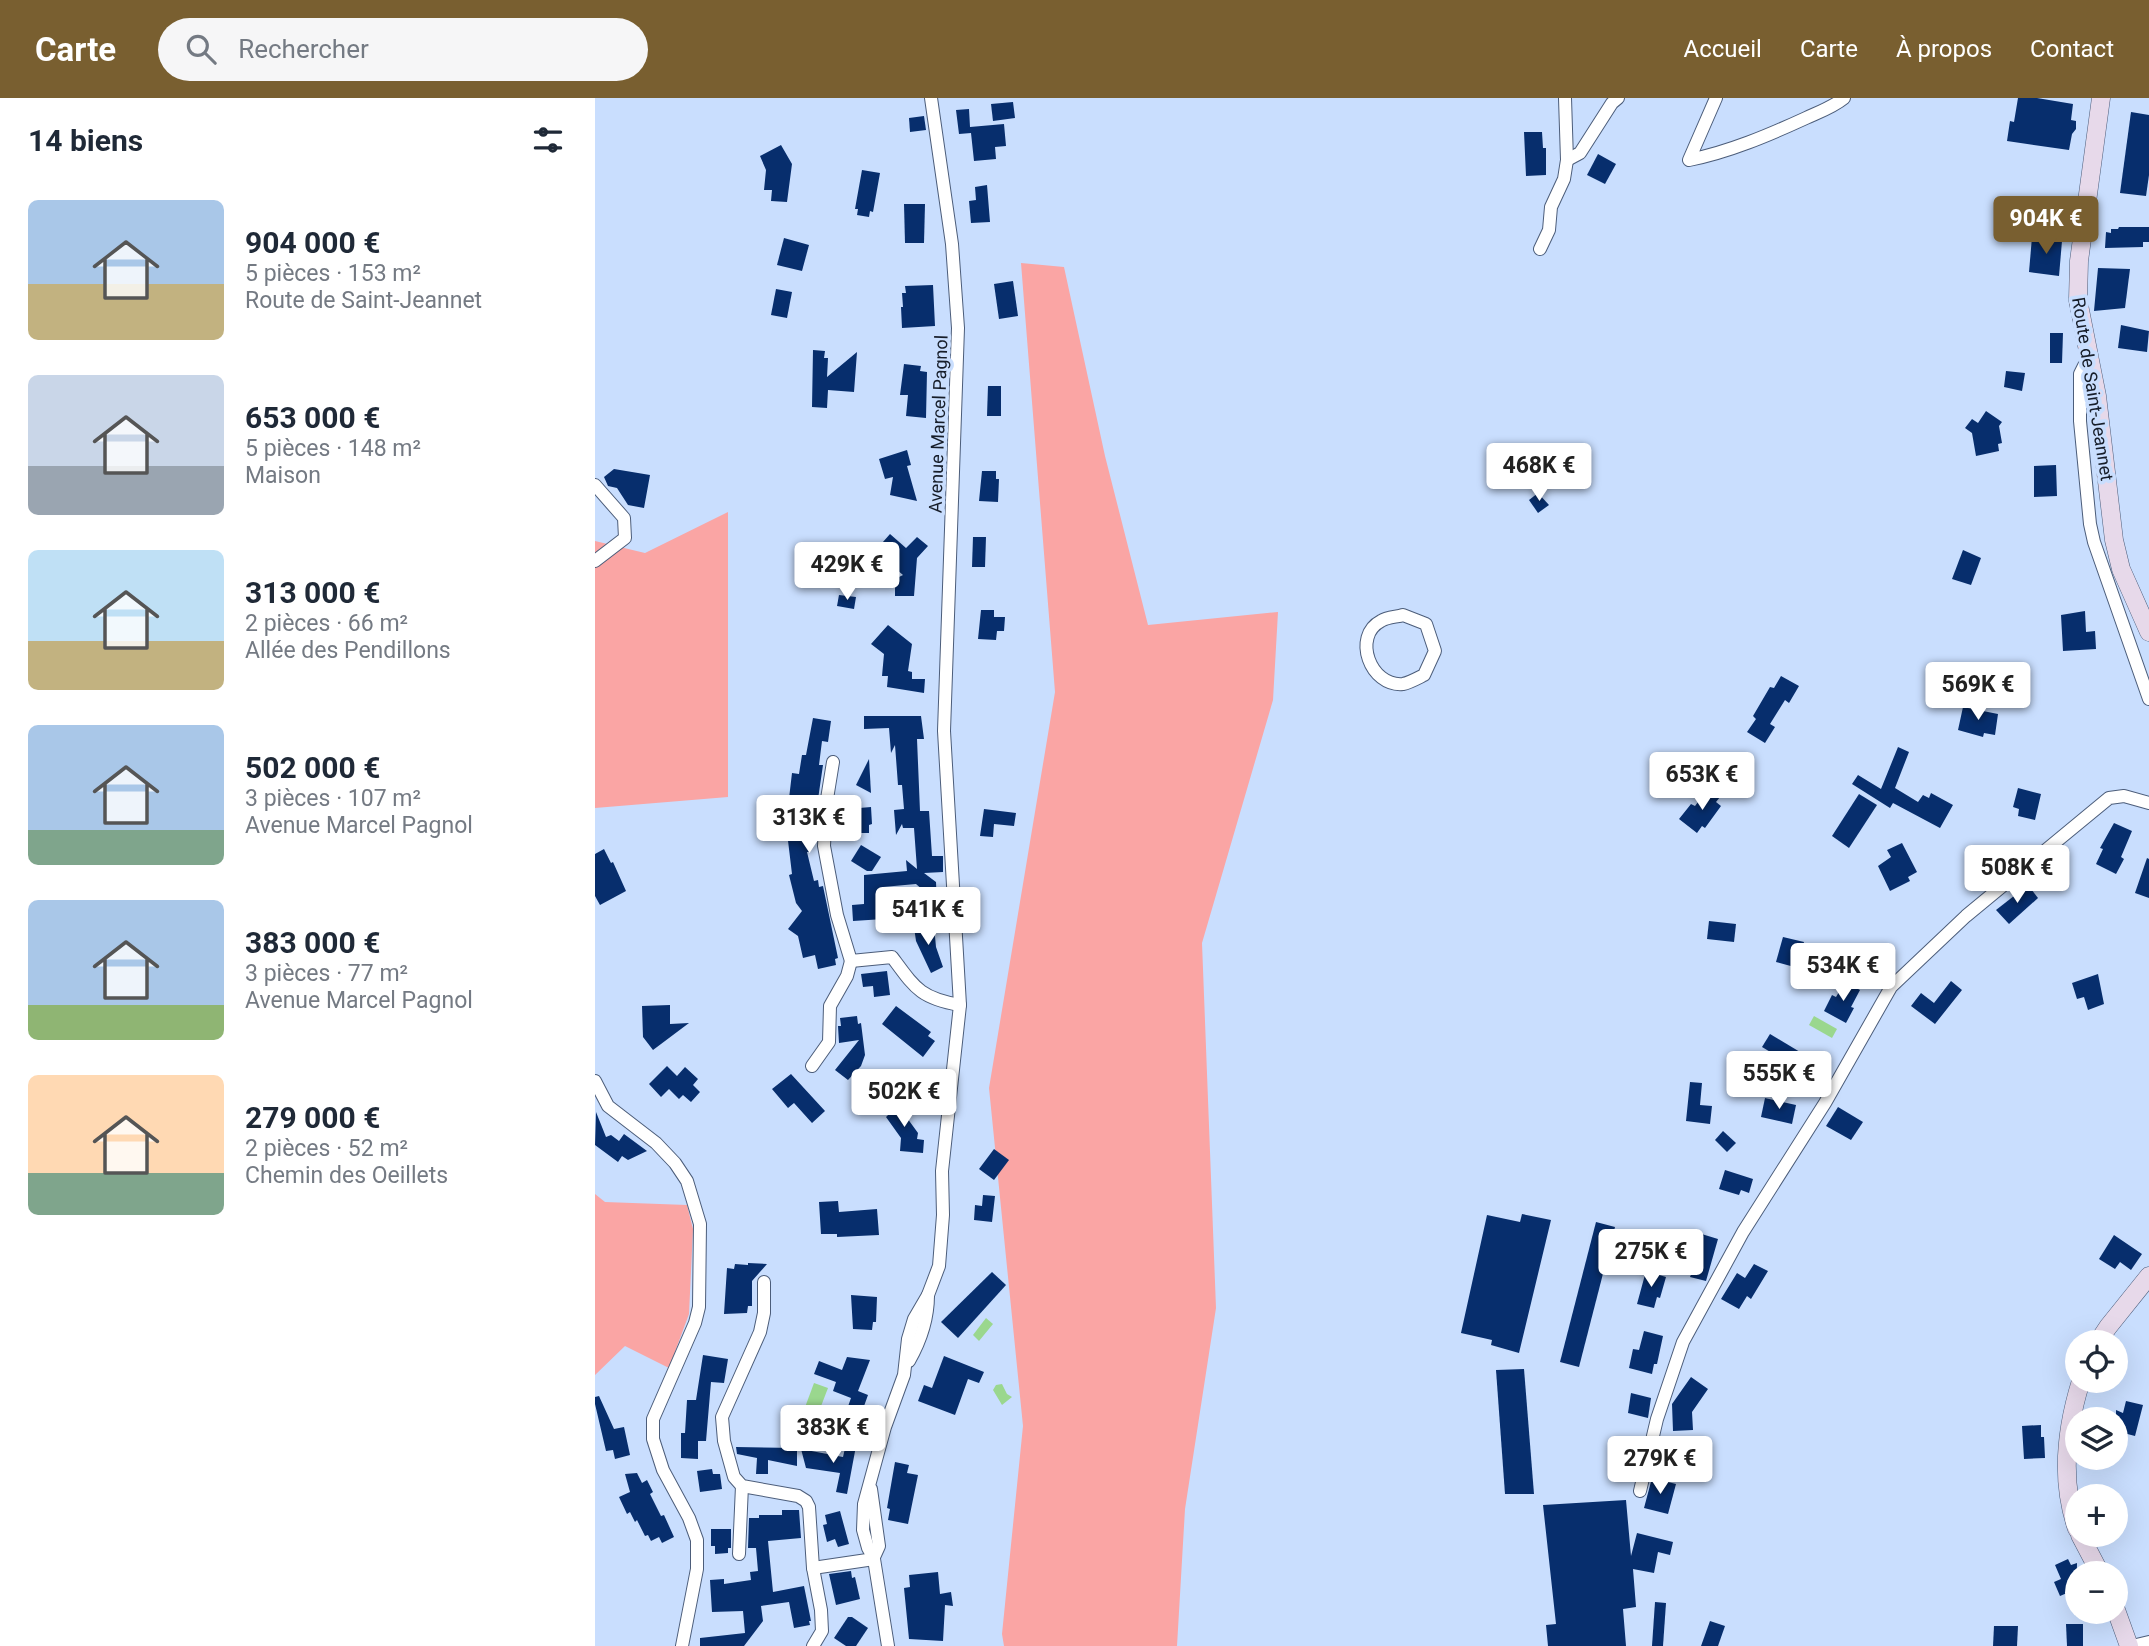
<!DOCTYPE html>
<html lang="fr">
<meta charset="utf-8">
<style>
:root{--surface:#fff;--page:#f6f6f7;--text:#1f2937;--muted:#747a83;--accent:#795f30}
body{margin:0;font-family:Roboto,sans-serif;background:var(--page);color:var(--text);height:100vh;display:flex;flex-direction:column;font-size:26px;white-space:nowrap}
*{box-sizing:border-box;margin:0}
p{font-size:23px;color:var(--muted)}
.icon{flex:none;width:38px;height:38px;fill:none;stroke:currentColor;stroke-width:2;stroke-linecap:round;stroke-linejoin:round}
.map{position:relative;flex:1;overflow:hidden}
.drawer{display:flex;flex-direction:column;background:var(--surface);width:595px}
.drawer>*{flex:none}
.controls{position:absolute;left:1470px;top:1232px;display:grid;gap:14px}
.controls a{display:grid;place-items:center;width:63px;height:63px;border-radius:50%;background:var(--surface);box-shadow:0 7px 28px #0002;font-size:35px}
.price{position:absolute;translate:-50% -60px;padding:0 16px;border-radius:7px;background:#fff;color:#222;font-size:23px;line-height:46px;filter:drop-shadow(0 2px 4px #0008)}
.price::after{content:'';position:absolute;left:50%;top:42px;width:21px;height:16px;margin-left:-10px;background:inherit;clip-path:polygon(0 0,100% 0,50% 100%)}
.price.on{background:var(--accent);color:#fff}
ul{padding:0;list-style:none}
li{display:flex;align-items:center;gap:21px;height:175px;padding:0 28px}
li span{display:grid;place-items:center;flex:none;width:196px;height:140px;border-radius:10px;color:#555}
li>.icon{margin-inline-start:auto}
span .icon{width:84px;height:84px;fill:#fffc;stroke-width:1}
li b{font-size:30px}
h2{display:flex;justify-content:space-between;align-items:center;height:84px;padding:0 28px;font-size:30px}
header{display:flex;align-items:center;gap:42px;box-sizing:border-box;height:98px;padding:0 35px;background:var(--accent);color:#fff}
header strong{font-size:33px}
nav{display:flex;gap:38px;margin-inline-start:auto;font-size:24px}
.search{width:490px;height:63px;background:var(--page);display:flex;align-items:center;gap:18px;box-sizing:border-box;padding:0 24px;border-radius:38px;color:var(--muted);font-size:26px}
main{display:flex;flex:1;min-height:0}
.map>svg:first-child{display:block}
</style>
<header>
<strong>Carte</strong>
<div class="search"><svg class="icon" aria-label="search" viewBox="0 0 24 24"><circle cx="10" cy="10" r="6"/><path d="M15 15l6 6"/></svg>Rechercher</div>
<nav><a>Accueil</a><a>Carte</a><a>À propos</a><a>Contact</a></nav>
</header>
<main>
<section class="drawer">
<h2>14 biens<svg class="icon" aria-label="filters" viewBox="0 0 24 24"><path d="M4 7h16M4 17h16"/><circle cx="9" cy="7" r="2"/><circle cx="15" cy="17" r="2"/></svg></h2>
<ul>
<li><span style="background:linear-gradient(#a9c7e8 60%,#c2b280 0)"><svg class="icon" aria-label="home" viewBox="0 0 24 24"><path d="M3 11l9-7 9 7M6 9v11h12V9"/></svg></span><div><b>904 000 €</b><p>5 pièces · 153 m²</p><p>Route de Saint-Jeannet</p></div></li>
<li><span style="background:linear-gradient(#c9d6e8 65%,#9aa5b1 0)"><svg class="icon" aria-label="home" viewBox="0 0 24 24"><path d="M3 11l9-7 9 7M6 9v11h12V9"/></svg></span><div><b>653 000 €</b><p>5 pièces · 148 m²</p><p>Maison</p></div></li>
<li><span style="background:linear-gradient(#bfe0f5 65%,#c2b280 0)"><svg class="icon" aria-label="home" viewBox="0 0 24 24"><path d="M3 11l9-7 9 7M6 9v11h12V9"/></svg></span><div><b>313 000 €</b><p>2 pièces · 66 m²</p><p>Allée des Pendillons</p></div></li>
<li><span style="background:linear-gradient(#a9c7e8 75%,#7fa58c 0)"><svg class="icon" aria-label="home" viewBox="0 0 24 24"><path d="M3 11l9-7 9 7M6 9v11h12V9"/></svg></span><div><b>502 000 €</b><p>3 pièces · 107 m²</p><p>Avenue Marcel Pagnol</p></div></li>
<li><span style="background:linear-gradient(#a9c7e8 75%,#8fb573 0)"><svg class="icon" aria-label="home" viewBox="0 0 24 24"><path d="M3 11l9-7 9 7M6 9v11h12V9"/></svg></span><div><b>383 000 €</b><p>3 pièces · 77 m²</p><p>Avenue Marcel Pagnol</p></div></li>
<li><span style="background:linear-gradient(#ffd9b3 70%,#7fa58c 0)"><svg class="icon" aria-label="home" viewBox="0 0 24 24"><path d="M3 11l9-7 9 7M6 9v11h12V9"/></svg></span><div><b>279 000 €</b><p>2 pièces · 52 m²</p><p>Chemin des Oeillets</p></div></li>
</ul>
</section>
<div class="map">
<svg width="1554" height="1548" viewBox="0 0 1554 1548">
<rect width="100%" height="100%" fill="#c9defe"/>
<g fill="#faa5a4">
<polygon points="426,165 469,169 510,358 553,527 683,514 678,602 607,845 621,1210 590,1411 582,1548 409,1548 407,1536 428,1328 394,990 460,594"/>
<polygon points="133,414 133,699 0,710 0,443 50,455"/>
<polygon points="0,1096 10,1104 92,1107 98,1131 94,1216 74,1270 30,1248 0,1277"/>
</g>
<g fill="#9ad78e">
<polygon points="1219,918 1242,931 1237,940 1214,927"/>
<polygon points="391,1220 398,1226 384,1243 378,1237"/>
<polygon points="219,1285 233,1290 223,1316 209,1312"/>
<polygon points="407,1286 412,1296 417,1299 407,1307 398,1292 401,1287"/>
</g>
<g fill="#072e6d">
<polygon points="1423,0 1442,0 1478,6 1476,22 1481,23 1481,31 1477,36 1474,52 1412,43 1415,23 1419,24"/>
<polygon points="418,4 420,20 398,23 396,6"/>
<polygon points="374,11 375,29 409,26 411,48 400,49 401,61 379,63 376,35 364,36 361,12"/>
<polygon points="1536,14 1554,17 1554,77 1551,98 1525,95"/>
<polygon points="329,18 331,32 315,34 314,20"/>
<polygon points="929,34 947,34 948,50 951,50 951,77 931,78"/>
<polygon points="186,47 197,66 192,104 176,103 177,92 169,92 171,72 165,58"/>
<polygon points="1003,56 1021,66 1010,86 992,77"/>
<polygon points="267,72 285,75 278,114 275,113 274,119 262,117 263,111 260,111"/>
<polygon points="392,87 395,124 376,125 374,103 381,102 380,89"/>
<polygon points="309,106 330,106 329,145 310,145"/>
<polygon points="1524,129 1554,129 1554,144 1548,144 1548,149 1510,150 1511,134 1516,135 1516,131 1523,131"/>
<polygon points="1437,139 1467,143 1464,178 1434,174"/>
<polygon points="189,140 214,147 207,173 182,167"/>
<polygon points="1503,170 1535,171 1530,210 1499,213"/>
<polygon points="418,183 423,218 404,221 399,186"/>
<polygon points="338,187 340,228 307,230 306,209 308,209 307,195 311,195 310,188"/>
<polygon points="181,191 197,194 192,220 176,217"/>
<polygon points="1526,227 1554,233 1552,254 1523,250"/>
<polygon points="1455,235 1468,235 1467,265 1455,265"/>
<polygon points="218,252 230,253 229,260 233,260 232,279 262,254 259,294 233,292 232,310 217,309"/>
<polygon points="309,266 326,268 325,273 332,274 331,320 311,318 313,297 305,297"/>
<polygon points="1411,273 1430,275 1427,293 1409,289"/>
<polygon points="393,288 406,288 406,318 392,318"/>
<polygon points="1391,313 1407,324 1404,328 1407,345 1403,346 1404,353 1381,358 1377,335 1370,330 1377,321 1383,325"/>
<polygon points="312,352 316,367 312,368 322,403 295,397 298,379 290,381 284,361"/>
<polygon points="1461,367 1462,398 1439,399 1439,368"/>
<polygon points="19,371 55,377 49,410 33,407 22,390 13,388 9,379"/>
<polygon points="387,373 401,373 401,381 404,381 403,404 384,403"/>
<polygon points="943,395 954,407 943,415 934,402"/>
<polygon points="295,436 311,450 322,439 333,448 322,460 319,498 300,498 300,481 308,477 280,453"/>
<polygon points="378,439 391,439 390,469 377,469"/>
<polygon points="1368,452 1386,460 1376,487 1357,481"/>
<polygon points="244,497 261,499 259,511 242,508"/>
<polygon points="386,512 399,512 399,519 410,519 409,533 402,533 401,542 383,541"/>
<polygon points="1490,513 1491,534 1500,533 1501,551 1468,553 1466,517"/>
<polygon points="293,527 317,546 313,573 317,574 317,581 330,581 329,595 292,589 293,578 287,578 289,556 276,546"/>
<polygon points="1186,578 1204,588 1194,605 1190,602 1175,626 1180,629 1170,645 1152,634 1161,621 1158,618 1175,589 1179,590"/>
<polygon points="1368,609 1403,616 1400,637 1389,635 1388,639 1363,632"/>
<polygon points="269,618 326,618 329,641 322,641 325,713 334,713 337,758 348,758 348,774 329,775 341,784 342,809 330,810 329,793 321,786 288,789 289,821 258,823 257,807 269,806 269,777 312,773 311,762 322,771 319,730 308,730 307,726 301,737 299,712 309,711 307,687 303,687 300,647 296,655 294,630 269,631"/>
<polygon points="218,620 236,623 233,644 227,643 224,667 228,667 221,715 214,714 212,733 215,754 212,754 219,783 223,782 224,789 228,788 243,860 240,861 241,867 223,871 220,857 208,860 203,838 193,831 207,813 201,805 194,777 197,776 191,726 197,675 204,676 207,657 211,657"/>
<polygon points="1303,649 1314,654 1300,690 1323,704 1328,697 1334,700 1336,695 1358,707 1345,730 1298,705 1295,710 1257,686 1263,677 1286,691"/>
<polygon points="274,661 276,695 261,687"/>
<polygon points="1423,690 1446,696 1440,722 1423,718 1424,711 1418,709"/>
<polygon points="1113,691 1125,699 1121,704 1126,708 1110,730 1107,728 1102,735 1084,721 1096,706 1100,708"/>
<polygon points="1264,696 1282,707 1254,750 1237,738"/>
<polygon points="276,709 277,726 274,727 274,735 257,735 257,728 253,728 253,711"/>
<polygon points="389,711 421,715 419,728 399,726 398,739 385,738"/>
<polygon points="1519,725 1537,733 1526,759 1529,761 1521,776 1501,766 1508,751 1505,750"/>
<polygon points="1307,745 1322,774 1313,779 1315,783 1295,793 1283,768 1296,759 1292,752"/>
<polygon points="266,747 286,759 277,773 272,773 256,763"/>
<polygon points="9,751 16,765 18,764 31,793 5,807 0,798 0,756"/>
<polygon points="1552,760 1554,761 1554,800 1540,795"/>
<polygon points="1433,787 1443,800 1414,826 1401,812"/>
<polygon points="1114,823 1141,826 1139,844 1112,841"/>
<polygon points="339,828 341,849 348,869 336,875 321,843 319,829"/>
<polygon points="1188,839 1209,844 1203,870 1181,864"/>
<polygon points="292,873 295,897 279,899 278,888 268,889 266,876"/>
<polygon points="1503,876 1509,906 1493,912 1489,899 1482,901 1477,885"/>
<polygon points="1356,883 1367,892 1340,926 1316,908 1326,895 1339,905"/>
<polygon points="1250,884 1265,892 1256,909 1259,910 1251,925 1229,913 1237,897 1241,899"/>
<polygon points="75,907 75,926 94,925 58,952 48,939 47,908"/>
<polygon points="301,908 336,934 333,938 340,943 328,959 287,926"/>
<polygon points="262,918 263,926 266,925 270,957 266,968 253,982 240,972 264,942 244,945 243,928 246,928 245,920"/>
<polygon points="1175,936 1215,960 1207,973 1167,949"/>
<polygon points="72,968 82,978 90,969 103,981 98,987 105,994 96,1004 88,997 84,1001 74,991 66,999 54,986"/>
<polygon points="196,976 230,1013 217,1025 199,1005 193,1010 177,991"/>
<polygon points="1095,984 1107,985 1105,1007 1117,1008 1115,1026 1091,1023"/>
<polygon points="1170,1000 1201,1007 1197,1026 1166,1019"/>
<polygon points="299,1002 323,1035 322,1041 329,1042 328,1055 305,1053 306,1040 291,1019 294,1016 289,1009"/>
<polygon points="1243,1009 1268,1024 1256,1042 1231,1028"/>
<polygon points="1,1014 11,1039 16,1037 24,1043 29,1036 52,1053 33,1062 27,1058 23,1064 0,1047"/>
<polygon points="1128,1033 1141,1045 1132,1054 1120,1042"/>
<polygon points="399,1051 414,1062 399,1082 384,1071"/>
<polygon points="1130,1072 1158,1081 1154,1095 1146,1092 1144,1097 1124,1091"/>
<polygon points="388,1097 400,1098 397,1124 379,1122 380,1107 387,1108"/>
<polygon points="243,1103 244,1114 282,1111 284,1137 242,1139 242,1136 226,1136 224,1104"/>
<polygon points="927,1116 956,1122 924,1255 896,1247 897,1242 866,1235 892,1117 925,1124"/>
<polygon points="1001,1124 1020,1129 984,1269 965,1264"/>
<polygon points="1100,1134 1123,1141 1111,1183 1095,1179 1097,1174 1090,1172"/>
<polygon points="1519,1137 1547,1156 1536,1172 1525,1164 1520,1171 1504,1161"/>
<polygon points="153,1165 172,1166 157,1183 157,1208 153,1208 152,1215 129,1216 132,1170 139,1171 140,1166 153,1167"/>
<polygon points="1159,1166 1173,1173 1156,1201 1152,1198 1144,1211 1126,1201 1142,1175 1150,1180"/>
<polygon points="1051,1173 1071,1179 1065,1200 1062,1199 1059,1210 1042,1206"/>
<polygon points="397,1174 411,1187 363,1240 346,1224"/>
<polygon points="256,1197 282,1199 281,1224 278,1224 277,1232 258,1231"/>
<polygon points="1049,1233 1068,1238 1062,1266 1059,1266 1057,1276 1034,1270 1038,1251 1044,1252"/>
<polygon points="108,1257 133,1261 129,1285 116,1284 111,1343 103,1343 103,1361 86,1360 86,1335 90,1335 92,1302 101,1302"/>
<polygon points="349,1258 389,1274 384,1285 373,1281 360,1317 323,1303 329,1287 337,1290"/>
<polygon points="252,1259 275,1262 263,1293 273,1297 264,1322 250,1317 256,1300 238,1293 241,1284 219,1276 224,1263 247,1272"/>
<polygon points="929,1271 939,1396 910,1396 901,1272"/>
<polygon points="1096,1279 1113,1291 1097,1314 1098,1332 1078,1333 1077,1306"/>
<polygon points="1036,1295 1056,1300 1053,1320 1033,1315"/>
<polygon points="4,1298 19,1331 29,1329 35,1357 20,1361 18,1352 11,1353 0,1306 0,1299"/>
<polygon points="1531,1303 1548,1307 1540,1338 1521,1333 1521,1312 1528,1315"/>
<polygon points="1446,1327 1446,1339 1449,1339 1450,1360 1429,1361 1427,1328"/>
<polygon points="251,1346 261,1348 252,1396 241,1394 245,1375 211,1370 206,1351 248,1359"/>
<polygon points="141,1349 202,1350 202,1368 173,1362 173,1376 161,1376 162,1360 142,1356"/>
<polygon points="300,1364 314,1367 312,1375 323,1377 313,1426 293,1422 295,1411 292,1410"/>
<polygon points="117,1371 118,1376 125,1376 127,1391 105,1394 102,1373"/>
<polygon points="42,1375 47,1385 52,1382 58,1394 55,1396 66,1418 69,1417 79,1439 67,1445 64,1439 56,1443 53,1437 50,1438 42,1422 40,1424 35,1414 32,1416 24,1399 35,1394 30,1376"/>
<polygon points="1057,1380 1081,1386 1073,1416 1049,1410"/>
<polygon points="1031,1402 1036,1458 1042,1435 1078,1444 1075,1457 1063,1454 1059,1475 1038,1471 1041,1509 1028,1511 1031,1548 953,1548 951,1527 961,1526 948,1407"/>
<polygon points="187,1412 204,1412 206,1440 173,1443 178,1494 209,1488 216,1523 214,1523 215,1527 199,1530 194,1504 166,1508 168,1523 149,1548 105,1548 105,1540 150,1535 148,1513 117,1514 115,1482 129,1481 129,1486 156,1482 155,1474 163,1473 161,1450 153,1450 154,1420 164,1420 164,1417 187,1417"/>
<polygon points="245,1413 254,1446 243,1449 240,1441 232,1444 228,1427 232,1426 230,1417"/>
<polygon points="116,1431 136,1431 136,1450 133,1450 133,1455 120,1456 120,1448 116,1448"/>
<polygon points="1473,1461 1476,1467 1482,1465 1481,1518 1472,1495 1465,1498 1459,1484 1466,1481 1460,1467"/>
<polygon points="256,1473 257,1480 260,1479 265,1501 241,1507 234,1476"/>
<polygon points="343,1474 345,1496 356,1494 358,1508 350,1507 348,1543 314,1541 309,1490 315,1489 314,1477"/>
<polygon points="1060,1504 1071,1505 1068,1548 1057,1548"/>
<polygon points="253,1519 257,1519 273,1530 261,1548 251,1548 239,1540"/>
<polygon points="1115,1523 1130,1528 1123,1548 1106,1548"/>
<polygon points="1471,1526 1488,1526 1488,1548 1472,1548"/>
<polygon points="1399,1528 1423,1528 1422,1548 1398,1548"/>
</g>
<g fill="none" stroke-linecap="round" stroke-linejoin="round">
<defs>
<g id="minor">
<path d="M1121 0 1094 62C1134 54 1174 37 1211 20 1224 14 1238 9 1249 0"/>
<polyline points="972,62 985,55 1017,5 1023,0"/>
<polyline points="945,151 954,132 956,109 969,81 972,62 970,0"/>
<polyline points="1495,265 1489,268 1485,276 1485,323 1495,426 1499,444 1554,601"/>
<polyline points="0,387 29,420 30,440 0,463"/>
<path d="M808 517 831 526 840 553 829 577C823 580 814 585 808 586 775 589 757 538 786 523 792 519 802 519 808 517Z"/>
<path d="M238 664 231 707 229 748 242 817 256 863 297 859C320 890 325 900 365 907"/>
<polyline points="217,968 234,944 235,908 252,878 256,863"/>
<polyline points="0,983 13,1008 61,1045 80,1065 92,1083 105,1126 104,1209 100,1225 58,1321 58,1341 68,1372 94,1420 102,1442 102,1471 87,1548"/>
<polyline points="169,1184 169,1215 165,1234 127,1319 129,1343 139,1379 147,1388 203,1398 211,1403 214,1409 218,1470 226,1512 227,1533 218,1548"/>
<path d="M314 1263C326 1242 333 1221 333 1197"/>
<polyline points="276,1391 284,1448 279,1459"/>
<polyline points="1045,1393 1062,1321 1088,1244 1148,1134 1230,1005 1296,889 1371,818 1514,700 1529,698 1554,705"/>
<polyline points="144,1456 147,1388"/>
<polyline points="218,1470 279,1461"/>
<polyline points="293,1548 279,1461 273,1450 268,1432 269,1406 290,1329 309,1277 313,1241 319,1221 333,1197 344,1168 348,1117 347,1073 365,907 349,633 363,230 357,146 336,0"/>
<polyline points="1537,1548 1554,1544"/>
</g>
<g id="secondary">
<polyline points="1506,0 1484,163 1483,202 1502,298 1519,442 1526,471 1554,534"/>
<polyline points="1503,1244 1513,1229 1554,1178"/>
<path d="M1482 1431C1465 1382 1471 1331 1486 1283"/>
<polyline points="1485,1437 1505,1475"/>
<polyline points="1521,1512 1534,1548"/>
</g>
</defs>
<use href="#minor" stroke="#4c5d7a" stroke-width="14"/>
<use href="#secondary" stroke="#4c5d7a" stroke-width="19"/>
<use href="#minor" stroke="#fff" stroke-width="12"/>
<use href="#secondary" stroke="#e7d9ea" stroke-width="18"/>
</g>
<g text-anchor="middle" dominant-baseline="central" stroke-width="7" stroke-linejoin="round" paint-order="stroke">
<g font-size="18" fill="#161d29" stroke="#c9defe">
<text transform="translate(1498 291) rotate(81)">Route de Saint-Jeannet</text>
<text transform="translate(343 326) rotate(-88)">Avenue Marcel Pagnol</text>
</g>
</g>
</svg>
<div class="controls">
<a><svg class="icon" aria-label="locate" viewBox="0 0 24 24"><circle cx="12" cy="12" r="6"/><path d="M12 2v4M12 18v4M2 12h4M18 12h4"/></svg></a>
<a><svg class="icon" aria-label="layers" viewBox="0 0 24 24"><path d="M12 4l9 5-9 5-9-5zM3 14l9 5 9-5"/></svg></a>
<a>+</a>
<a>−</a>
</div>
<b class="price on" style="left:1451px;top:158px">904K €</b>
<b class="price" style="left:944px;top:405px">468K €</b>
<b class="price" style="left:252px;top:504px">429K €</b>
<b class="price" style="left:1383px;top:624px">569K €</b>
<b class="price" style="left:1107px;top:714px">653K €</b>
<b class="price" style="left:214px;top:757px">313K €</b>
<b class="price" style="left:1422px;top:807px">508K €</b>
<b class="price" style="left:333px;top:849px">541K €</b>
<b class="price" style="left:1248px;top:905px">534K €</b>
<b class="price" style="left:1184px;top:1013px">555K €</b>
<b class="price" style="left:309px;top:1031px">502K €</b>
<b class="price" style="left:1056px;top:1191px">275K €</b>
<b class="price" style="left:238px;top:1367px">383K €</b>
<b class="price" style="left:1065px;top:1398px">279K €</b>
</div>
</main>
